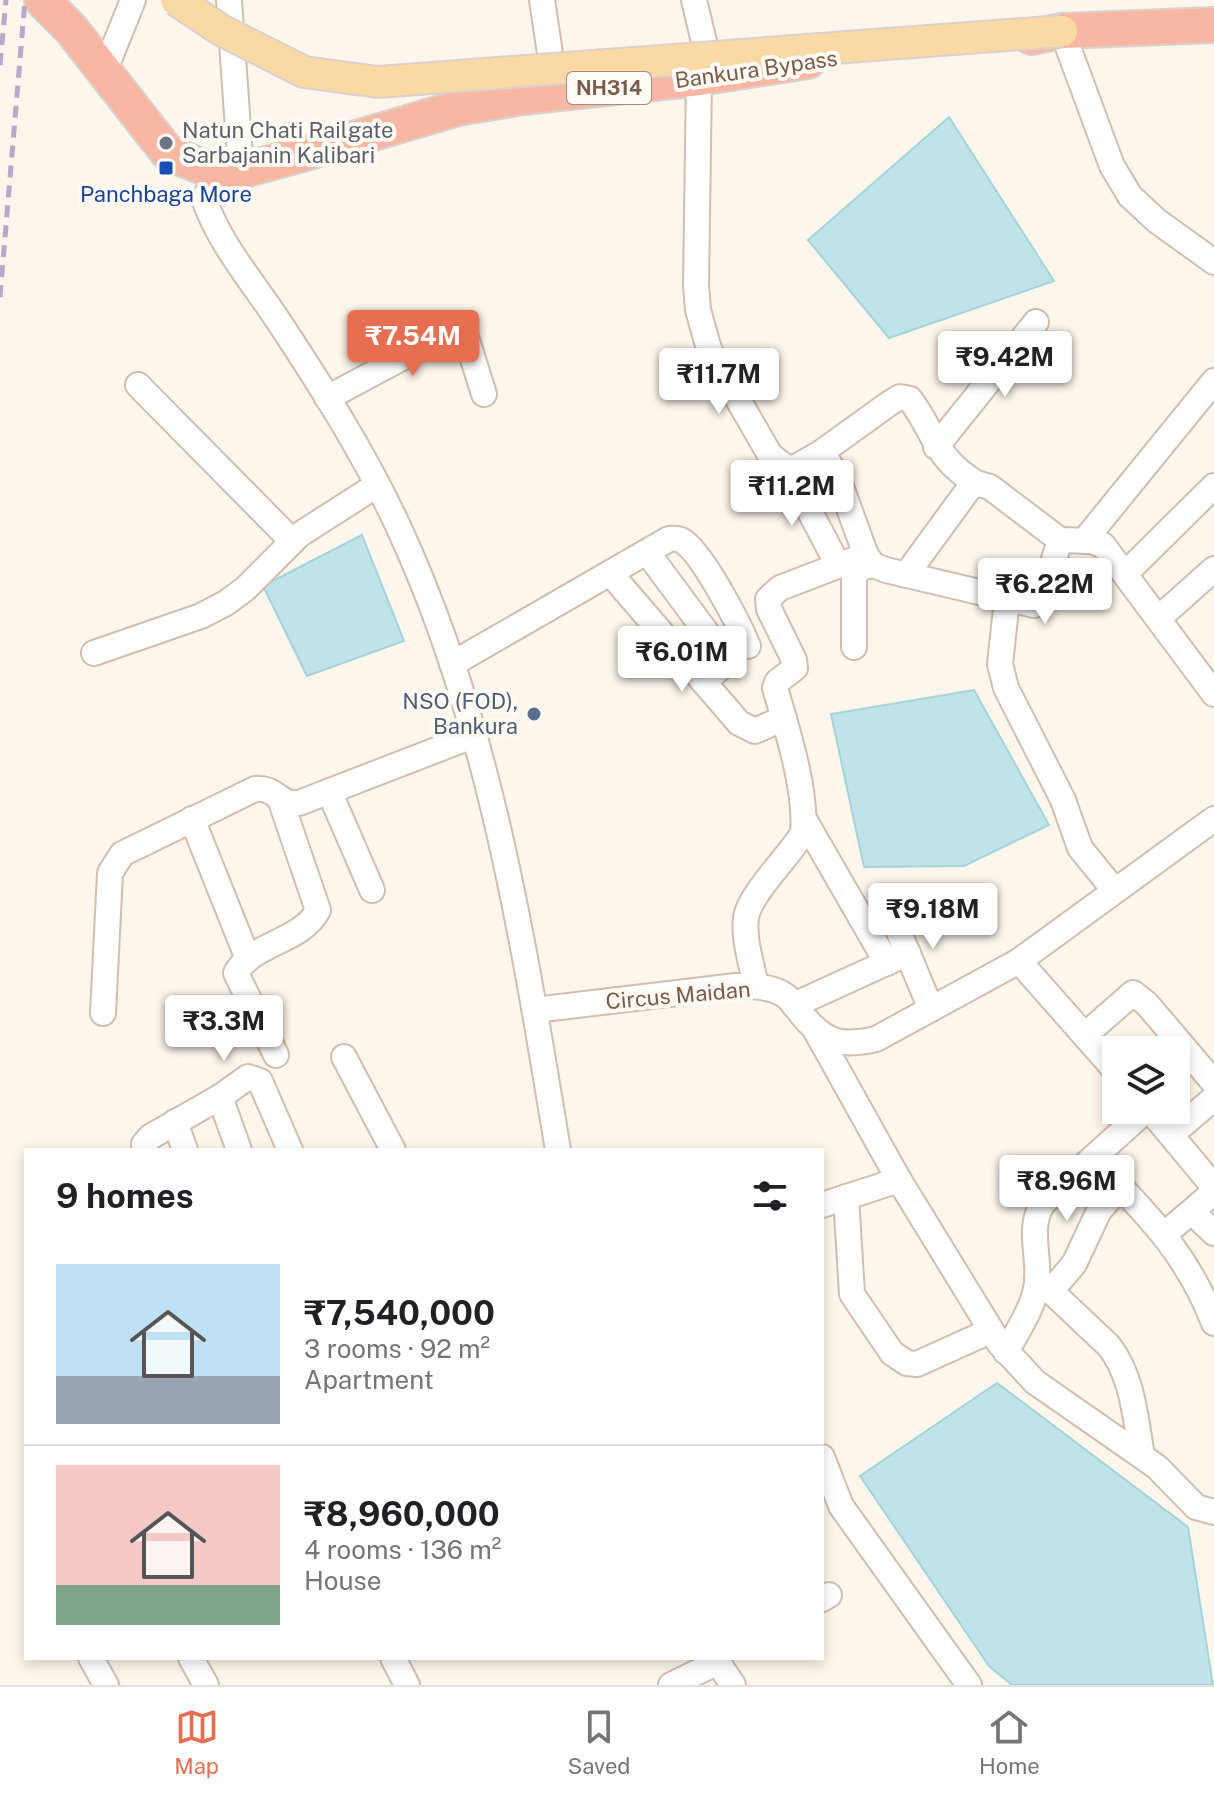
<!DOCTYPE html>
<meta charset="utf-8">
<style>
:root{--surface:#fff;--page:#f2f2f2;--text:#202124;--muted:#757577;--line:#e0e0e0;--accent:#e76f51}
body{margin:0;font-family:"Public Sans",sans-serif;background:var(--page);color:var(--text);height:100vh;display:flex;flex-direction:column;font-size:30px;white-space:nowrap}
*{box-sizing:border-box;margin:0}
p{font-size:26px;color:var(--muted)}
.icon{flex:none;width:44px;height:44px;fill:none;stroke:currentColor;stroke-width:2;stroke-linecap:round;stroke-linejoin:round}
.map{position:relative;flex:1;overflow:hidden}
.panel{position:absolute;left:24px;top:1148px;width:800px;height:512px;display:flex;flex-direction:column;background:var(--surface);border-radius:0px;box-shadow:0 4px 12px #0003}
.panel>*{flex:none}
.controls{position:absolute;left:1102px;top:1036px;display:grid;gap:16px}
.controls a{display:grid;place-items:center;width:88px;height:88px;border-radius:0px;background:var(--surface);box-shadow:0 4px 12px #0003;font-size:40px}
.price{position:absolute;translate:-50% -68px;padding:0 18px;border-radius:8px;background:#fff;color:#222;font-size:26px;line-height:52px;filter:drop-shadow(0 2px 4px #0008)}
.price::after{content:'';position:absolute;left:50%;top:48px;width:24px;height:18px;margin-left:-12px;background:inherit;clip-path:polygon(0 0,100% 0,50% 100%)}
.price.on{background:var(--accent);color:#fff}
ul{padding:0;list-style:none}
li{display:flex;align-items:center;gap:24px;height:200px;padding:0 32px}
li+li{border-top:2px solid var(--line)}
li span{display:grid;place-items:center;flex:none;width:224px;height:160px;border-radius:0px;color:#555}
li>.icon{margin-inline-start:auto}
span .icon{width:96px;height:96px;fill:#fffc;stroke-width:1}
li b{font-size:34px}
h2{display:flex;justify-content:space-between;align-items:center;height:96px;padding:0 32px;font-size:34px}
.tabs{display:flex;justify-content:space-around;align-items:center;height:112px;border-top:2px solid var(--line);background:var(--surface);font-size:22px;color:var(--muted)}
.tabs a{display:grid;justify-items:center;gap:4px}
.tabs .on{color:var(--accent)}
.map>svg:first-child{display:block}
</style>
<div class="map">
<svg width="1214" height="1685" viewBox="0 0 1214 1685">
<rect width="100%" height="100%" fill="#fdf6ec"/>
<g fill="#bfe3e8" stroke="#a5d3da" stroke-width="2">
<polygon points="949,117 1054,281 889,338 808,240"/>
<polygon points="362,535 404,641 307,676 263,586"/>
<polygon points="974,690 1049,825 964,866 864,867 831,714"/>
<polygon points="997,1383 1188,1527 1213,1685 1012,1685 989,1666 860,1476"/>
</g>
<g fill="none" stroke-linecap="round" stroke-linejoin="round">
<defs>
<g id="minor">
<polyline points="229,0 241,171"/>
<polyline points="542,0 555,87"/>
<polyline points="694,0 711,71"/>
<polyline points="1062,31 1112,166 1130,196 1157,221 1214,262"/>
<polyline points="104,72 133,0"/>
<polyline points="699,78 696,285 698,310 709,349 770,455 787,468 796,467 819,454 828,462 836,473 866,555 873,565 886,570 1034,605 1043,595 1060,540"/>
<path d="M218 173 204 199C220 245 253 282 279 322 322 387 365 455 398 526 489 721 523 939 558 1150"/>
<polyline points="138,385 292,541"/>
<polyline points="327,398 456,329 466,337 484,394"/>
<polyline points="936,447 1036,322"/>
<path d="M819 454 890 403 900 397 910 399C936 435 935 458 976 483"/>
<polyline points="787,468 838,565"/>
<polyline points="1084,541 1214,381"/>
<path d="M647 552 721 652C727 668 715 673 702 680"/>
<polyline points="610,573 739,723 755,731 784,718"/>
<polyline points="1126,573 1214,486"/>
<polyline points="906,575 968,490 976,483 990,487 1060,540 1091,541 1103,545 1214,694"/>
<polyline points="1007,599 1000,664 1006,688 1063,800 1080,848 1115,891"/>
<polyline points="1159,618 1214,569"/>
<polyline points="854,647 854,578 859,568 873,565"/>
<polyline points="94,653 201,616 226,603 245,589 299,535 377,485"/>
<path d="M452 664 669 539C675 539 676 538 681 540 701 550 739 624 748 646"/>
<polyline points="329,791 372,890"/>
<polyline points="192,819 248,959"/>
<polyline points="804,819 887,963"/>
<polyline points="890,911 931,1009"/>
<polyline points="1019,961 1116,1071"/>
<path d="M756 986C752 965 743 939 746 917 750 894 790 855 803 833 807 791 787 729 775 688L777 682 795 668 794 660 769 609 768 599 780 588 866 555"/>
<polyline points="794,1005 908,953"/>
<path d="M535 1010 736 986C753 986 772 986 786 996 792 1001 798 1010 803 1016 826 1043 841 1047 876 1039L1019 961 1214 819"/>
<path d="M103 1013 110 873 122 854 255 789C270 787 276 797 289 803H299L475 735"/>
<polyline points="817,1033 899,1180 999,1343 1035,1382 1157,1467 1196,1507 1214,1512"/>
<polyline points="1085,1035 1133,993 1147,1004 1214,1083"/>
<path d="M276 1055 236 973C252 943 302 942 318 910L280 799"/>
<polyline points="344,1057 393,1150"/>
<polyline points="220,1097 239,1150"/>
<polyline points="1150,1110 1214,1187"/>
<polyline points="175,1122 185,1150"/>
<polyline points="1171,1135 1214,1098"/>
<polyline points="145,1150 144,1144 150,1137 220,1097 248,1077 260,1081 290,1150"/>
<path d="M1093 1158C1145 1212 1186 1251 1214 1323"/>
<polyline points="846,1197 852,1294 892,1353 907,1363 917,1364 990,1331"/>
<polyline points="822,1205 899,1180"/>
<polyline points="1192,1212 1214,1233"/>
<polyline points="1165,1234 1214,1192"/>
<path d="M1037 1278 1109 1346C1133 1377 1135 1417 1142 1455"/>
<polyline points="1051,1291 1074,1264 1099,1211 1120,1186"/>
<path d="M1006 1352C1018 1330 1034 1307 1037 1283 1040 1255 1027 1228 1043 1203L1146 1110"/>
<polyline points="822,1457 841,1506 969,1685"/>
<polyline points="822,1599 829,1595"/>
<polyline points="91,1658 106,1685"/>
<polyline points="191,1658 206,1685"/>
<polyline points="393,1658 407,1685"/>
<polyline points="715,1658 733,1685"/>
<polyline points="671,1685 718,1662"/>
</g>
<g id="highway">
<polyline points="42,0 71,29 168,153 218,173 241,171 309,152 458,108 523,97 699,78 808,61"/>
<polyline points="1031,37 1062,31 1214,25"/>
</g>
</defs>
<use href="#minor" stroke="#d1beb0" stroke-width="28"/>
<use href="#highway" stroke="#dad1cd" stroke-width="38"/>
<use href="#minor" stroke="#fff" stroke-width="24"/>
<use href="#highway" stroke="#f7b7a3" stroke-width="34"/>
<g stroke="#b9a8c9" stroke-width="5" stroke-dasharray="12 8" stroke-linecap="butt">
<polyline points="0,65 6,0"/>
<polyline points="0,297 25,0"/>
</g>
<defs>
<polyline id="major-bridge" points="176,0 221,30 304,72 378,82 1062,31"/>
</defs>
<use href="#major-bridge" stroke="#dad1cd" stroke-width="34" stroke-linecap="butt"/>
<use href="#major-bridge" stroke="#fbd9a5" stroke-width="30"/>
</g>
<circle fill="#6b7280" stroke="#fffaf3" stroke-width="3" cx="166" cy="143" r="8"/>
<rect fill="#1a4fb4" stroke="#fffaf3" stroke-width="3" x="158" y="160" width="16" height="16" rx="4"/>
<circle fill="#5c6f8a" stroke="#fffaf3" stroke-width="3" cx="534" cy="714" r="8"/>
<g text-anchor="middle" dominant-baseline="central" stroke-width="8" stroke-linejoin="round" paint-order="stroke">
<rect fill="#fffaf3" stroke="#a28b7f" stroke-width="2" x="567" y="72" width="84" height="32" rx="6"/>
<g font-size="20" font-weight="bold" fill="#7a5c4d">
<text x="609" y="88">NH314</text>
</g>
<g font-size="22" fill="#7a5c4d" stroke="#fffaf3">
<text transform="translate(756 69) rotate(-8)">Bankura Bypass</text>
<text transform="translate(678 995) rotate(-5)">Circus Maidan</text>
</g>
<g font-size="22" fill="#5b616d" stroke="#fffaf3" text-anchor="start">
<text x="182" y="130">Natun Chati Railgate<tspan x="182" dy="25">Sarbajanin Kalibari</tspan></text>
</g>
<g font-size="22" fill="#164399" stroke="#fffaf3">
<text x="166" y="194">Panchbaga More</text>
</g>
<g font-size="22" fill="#4e5e75" stroke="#fffaf3" text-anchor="end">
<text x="518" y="701">NSO (FOD),<tspan x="518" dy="25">Bankura</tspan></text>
</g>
</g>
</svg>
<div class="controls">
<a><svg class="icon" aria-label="layers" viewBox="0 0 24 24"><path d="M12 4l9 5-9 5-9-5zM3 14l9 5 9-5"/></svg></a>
</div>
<b class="price on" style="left:413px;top:378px">₹7.54M</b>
<b class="price" style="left:1005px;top:399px">₹9.42M</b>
<b class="price" style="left:719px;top:416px">₹11.7M</b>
<b class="price" style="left:792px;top:528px">₹11.2M</b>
<b class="price" style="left:1045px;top:626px">₹6.22M</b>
<b class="price" style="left:682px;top:694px">₹6.01M</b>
<b class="price" style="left:933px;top:951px">₹9.18M</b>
<b class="price" style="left:224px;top:1063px">₹3.3M</b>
<b class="price" style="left:1067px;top:1223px">₹8.96M</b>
<section class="panel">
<h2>9 homes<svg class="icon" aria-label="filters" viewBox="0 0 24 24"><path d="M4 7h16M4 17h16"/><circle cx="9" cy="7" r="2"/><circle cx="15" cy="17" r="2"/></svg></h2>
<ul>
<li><span style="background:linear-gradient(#bfe0f5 70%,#9aa5b1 0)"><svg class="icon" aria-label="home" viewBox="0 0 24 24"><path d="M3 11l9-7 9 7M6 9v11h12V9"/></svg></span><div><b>₹7,540,000</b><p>3 rooms · 92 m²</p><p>Apartment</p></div></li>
<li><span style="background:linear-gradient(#f6c9c9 75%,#7fa58c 0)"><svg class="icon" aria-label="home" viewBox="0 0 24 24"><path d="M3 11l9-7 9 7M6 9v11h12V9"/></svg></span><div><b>₹8,960,000</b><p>4 rooms · 136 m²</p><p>House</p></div></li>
</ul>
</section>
</div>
<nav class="tabs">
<a class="on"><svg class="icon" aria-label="map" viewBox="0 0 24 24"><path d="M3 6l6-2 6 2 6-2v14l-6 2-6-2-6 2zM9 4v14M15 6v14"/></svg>Map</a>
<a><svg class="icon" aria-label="saved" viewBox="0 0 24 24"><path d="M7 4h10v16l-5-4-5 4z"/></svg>Saved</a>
<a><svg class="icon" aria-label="home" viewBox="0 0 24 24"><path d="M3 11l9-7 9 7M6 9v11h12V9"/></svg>Home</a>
</nav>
